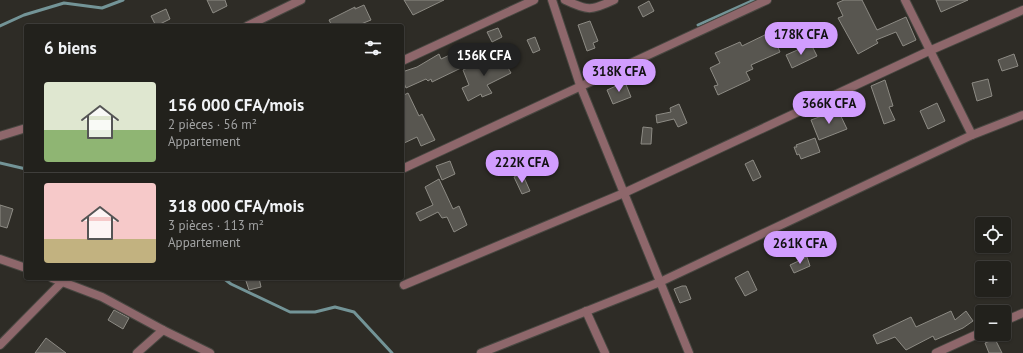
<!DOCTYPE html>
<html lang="fr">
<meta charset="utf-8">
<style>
:root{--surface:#22211c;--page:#2e2e29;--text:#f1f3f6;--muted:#a2a3a3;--line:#3f3e3b;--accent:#d19dfe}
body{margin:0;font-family:"PT Sans",sans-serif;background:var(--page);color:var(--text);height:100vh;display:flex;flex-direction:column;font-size:15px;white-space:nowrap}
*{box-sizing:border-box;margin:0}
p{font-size:13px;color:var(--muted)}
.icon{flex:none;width:22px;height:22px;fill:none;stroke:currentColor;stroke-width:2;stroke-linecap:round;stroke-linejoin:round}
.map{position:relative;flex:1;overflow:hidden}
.panel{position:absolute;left:24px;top:24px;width:380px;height:256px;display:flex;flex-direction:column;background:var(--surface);border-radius:4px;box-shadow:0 1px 3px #0004,0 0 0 1px var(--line)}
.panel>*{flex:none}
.controls{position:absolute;left:975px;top:217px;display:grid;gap:8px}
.controls a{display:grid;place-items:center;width:36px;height:36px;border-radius:4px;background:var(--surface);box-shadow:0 1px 3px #0004,0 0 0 1px var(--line);font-size:20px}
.price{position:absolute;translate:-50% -34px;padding:0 9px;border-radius:14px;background:var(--accent);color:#111;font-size:13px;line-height:26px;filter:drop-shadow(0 1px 2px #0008)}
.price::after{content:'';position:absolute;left:50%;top:24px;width:12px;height:9px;margin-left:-6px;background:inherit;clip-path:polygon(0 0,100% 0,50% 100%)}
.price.active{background:#222;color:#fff}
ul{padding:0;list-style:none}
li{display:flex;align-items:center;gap:12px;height:100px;padding:0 20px}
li+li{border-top:1px solid var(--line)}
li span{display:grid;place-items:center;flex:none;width:112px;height:80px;border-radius:4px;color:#555}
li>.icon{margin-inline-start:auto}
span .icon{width:48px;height:48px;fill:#fffc;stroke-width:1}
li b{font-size:17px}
h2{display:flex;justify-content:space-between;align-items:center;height:48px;padding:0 20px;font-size:17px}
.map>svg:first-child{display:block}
</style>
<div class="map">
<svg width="1023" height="353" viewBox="0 0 1023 353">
<rect width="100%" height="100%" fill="#2e2c26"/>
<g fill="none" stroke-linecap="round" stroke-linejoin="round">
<g stroke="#739497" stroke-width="3">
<polyline points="698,25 754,0"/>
<polyline points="0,26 24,15 64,3 102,8 123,0"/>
<polyline points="0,163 26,169"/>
<polyline points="223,278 231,284 290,312 315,312 335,307 354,312 392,353"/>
</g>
</g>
<g fill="#585650" stroke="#8d8b84">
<polygon points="207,0 225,0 227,6 213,13"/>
<polygon points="404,0 444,0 413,15"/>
<polygon points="844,0 862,0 877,30 906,17 916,40 903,46 896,32 876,40 878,43 858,54 838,18 843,16 837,3"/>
<polygon points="936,0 968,0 941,12"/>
<polygon points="649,1 654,11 643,17 638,7"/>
<polygon points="364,5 371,20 356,26 332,26 329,20 355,7 355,9"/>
<polygon points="166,9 170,19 156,26 151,16"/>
<polygon points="590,21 598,41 593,43 595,48 587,51 578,25"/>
<polygon points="498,28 502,37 492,42 487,32"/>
<polygon points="771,32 780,52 751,65 753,69 746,72 750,80 718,95 714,86 718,85 710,68 720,63 715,53 740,42 742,46"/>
<polygon points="535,37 540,50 533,53 527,40"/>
<polygon points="811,44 817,56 792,68 786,55"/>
<polygon points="454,53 461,68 432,82 431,79 428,81 426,79 406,88 402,78 402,72 417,67 439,54 441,59"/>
<polygon points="496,54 504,67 507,66 511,73 487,85 492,93 482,97 481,94 468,101 462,88 469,85 463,70"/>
<polygon points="1014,54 1018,66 1002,71 998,60"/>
<polygon points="988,79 992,96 977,101 972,83"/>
<polygon points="885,80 893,106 889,107 895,120 884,124 871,86"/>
<polygon points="625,82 631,97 613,104 607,90"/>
<polygon points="408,93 419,116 422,114 435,140 421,146 417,137 402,144 402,96"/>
<polygon points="937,103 945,121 928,129 920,111"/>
<polygon points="679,104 687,123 678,127 674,119 657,123 656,115 671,112 670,108"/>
<polygon points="838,110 847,129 819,140 811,120"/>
<polygon points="643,127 652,128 651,144 641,144"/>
<polygon points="815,138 820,152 801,159 799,154 797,155 794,147 797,147 796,145"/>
<polygon points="753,160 761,177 753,181 745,164"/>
<polygon points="450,161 455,174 442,180 436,166"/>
<polygon points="522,173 530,191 522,194 514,177"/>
<polygon points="439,179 453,209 459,206 467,225 454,232 447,217 442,218 438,212 420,221 416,213 433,205 425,187"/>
<polygon points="0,205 13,209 7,228 0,226"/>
<polygon points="807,257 810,266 794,273 790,265"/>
<polygon points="748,271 757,290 745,296 735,278"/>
<polygon points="245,278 259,278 261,287 249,290"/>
<polygon points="682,286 686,286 691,299 680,303 674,289"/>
<polygon points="114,310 129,318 123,329 108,320"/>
<polygon points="951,311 955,320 966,311 973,321 963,328 935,340 933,336 906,350 895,337 877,344 873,335 911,317 916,327"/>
<polygon points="46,338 66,353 35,353"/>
<polygon points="995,339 1002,353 989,353 985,343"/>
</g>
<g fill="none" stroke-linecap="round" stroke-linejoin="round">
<defs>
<g id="street">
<polyline points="552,0 580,85 689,353"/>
<path d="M565 0C588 11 591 11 614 0"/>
<polyline points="247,26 301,0"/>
<polyline points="402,61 534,0"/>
<polyline points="972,135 1023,115"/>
<polyline points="0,136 26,128"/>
<polyline points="402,169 767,0"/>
<polyline points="0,259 26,268"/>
<polyline points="52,278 102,297 163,330 210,353"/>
<polyline points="404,285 624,193 929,51 1023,10"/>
<polyline points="586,311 605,353"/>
<polyline points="1004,321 1023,313"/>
<polyline points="0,345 62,282"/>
<polyline points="137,353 163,330"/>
<polyline points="481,353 660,282 972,135 905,0"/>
<polyline points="936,353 982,332"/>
</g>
</defs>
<use href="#street" stroke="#484741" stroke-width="10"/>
<use href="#street" stroke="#8e676b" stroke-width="8"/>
</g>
</svg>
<div class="controls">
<a><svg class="icon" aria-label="locate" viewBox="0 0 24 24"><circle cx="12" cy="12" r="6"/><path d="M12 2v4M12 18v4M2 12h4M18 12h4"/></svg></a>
<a>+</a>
<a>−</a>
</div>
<b class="price" style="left:801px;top:56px">178K CFA</b>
<b class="price active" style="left:484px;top:77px">156K CFA</b>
<b class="price" style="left:619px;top:93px">318K CFA</b>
<b class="price" style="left:829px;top:125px">366K CFA</b>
<b class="price" style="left:522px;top:184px">222K CFA</b>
<b class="price" style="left:800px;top:265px">261K CFA</b>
<section class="panel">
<h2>6 biens<svg class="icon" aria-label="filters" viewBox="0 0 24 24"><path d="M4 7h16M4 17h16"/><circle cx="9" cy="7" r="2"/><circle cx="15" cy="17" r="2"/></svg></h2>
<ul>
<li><span style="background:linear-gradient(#dfe7d0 60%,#8fb573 0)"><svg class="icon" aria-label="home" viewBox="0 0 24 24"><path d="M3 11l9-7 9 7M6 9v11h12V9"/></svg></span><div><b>156 000 CFA/mois</b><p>2 pièces · 56 m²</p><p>Appartement</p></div></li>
<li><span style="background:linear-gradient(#f6c9c9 70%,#c2b280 0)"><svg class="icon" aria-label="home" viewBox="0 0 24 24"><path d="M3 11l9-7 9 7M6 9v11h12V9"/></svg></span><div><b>318 000 CFA/mois</b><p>3 pièces · 113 m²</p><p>Appartement</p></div></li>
</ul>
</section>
</div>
